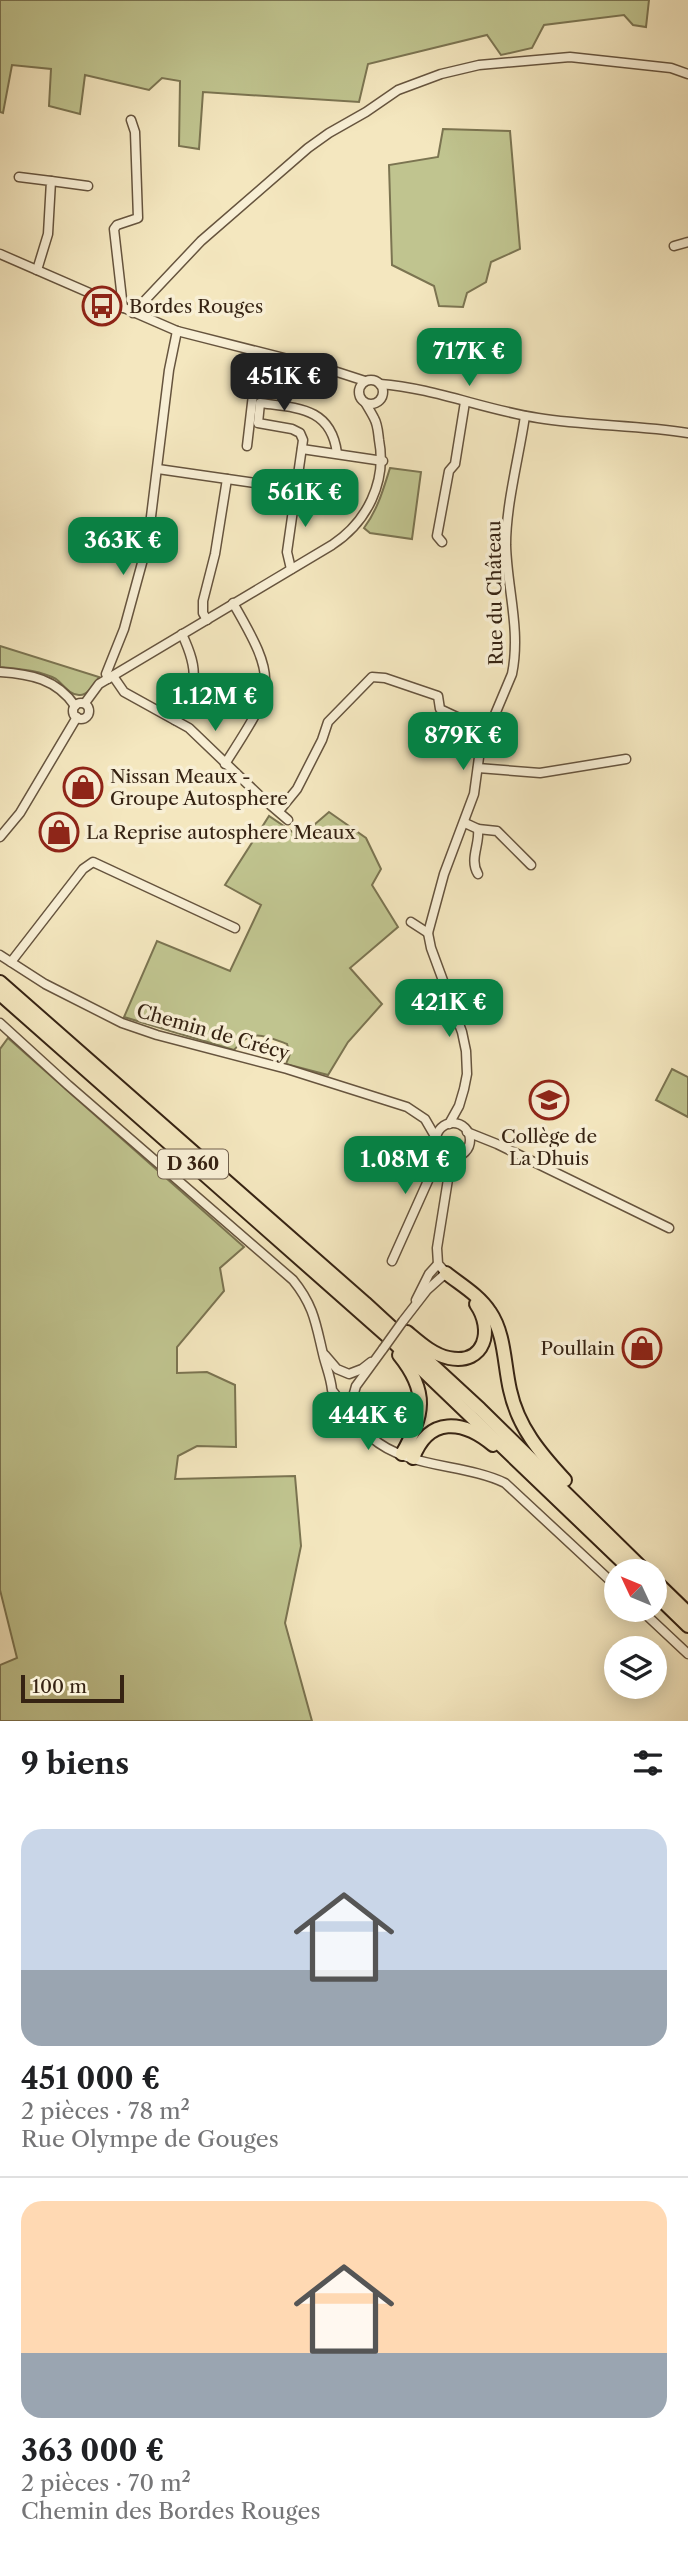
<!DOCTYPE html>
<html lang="fr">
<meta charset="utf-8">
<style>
:root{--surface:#fff;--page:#f2f2f2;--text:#202124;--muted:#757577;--line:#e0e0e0;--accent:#0b8043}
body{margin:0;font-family:"Libre Caslon Text",serif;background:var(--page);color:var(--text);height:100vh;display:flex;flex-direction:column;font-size:26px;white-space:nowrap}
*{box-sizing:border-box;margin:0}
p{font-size:23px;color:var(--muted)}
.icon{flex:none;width:38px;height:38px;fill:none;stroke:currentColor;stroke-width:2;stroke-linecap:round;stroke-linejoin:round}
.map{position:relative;height:1721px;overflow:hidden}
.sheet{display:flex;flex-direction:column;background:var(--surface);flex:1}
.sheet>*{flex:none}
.needle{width:46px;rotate:314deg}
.fabs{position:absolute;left:604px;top:1559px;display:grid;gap:14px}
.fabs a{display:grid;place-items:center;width:63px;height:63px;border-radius:50%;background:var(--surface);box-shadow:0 4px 18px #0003;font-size:35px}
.scale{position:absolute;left:21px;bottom:18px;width:103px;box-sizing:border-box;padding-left:7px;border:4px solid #362313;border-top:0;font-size:19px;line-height:24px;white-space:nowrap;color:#362313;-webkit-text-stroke:5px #f8efd5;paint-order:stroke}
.price{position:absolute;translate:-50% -60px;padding:0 16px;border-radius:14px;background:var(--accent);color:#fff;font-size:23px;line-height:46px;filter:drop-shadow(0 2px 4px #0008)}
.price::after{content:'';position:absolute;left:50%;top:42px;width:21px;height:16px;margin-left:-10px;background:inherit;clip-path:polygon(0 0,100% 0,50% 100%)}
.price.current{background:#222;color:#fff}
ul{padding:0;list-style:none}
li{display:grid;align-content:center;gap:14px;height:371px;padding:0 21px}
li+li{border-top:2px solid var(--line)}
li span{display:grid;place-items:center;height:217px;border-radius:21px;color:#555}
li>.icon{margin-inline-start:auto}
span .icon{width:126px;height:126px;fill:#fffc;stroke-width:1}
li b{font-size:30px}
h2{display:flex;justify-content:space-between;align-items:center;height:84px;padding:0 21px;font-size:30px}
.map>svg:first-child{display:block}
</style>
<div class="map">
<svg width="688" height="1721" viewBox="0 0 688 1721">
<rect width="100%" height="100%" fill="#f4e7bf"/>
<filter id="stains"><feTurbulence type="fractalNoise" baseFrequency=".00286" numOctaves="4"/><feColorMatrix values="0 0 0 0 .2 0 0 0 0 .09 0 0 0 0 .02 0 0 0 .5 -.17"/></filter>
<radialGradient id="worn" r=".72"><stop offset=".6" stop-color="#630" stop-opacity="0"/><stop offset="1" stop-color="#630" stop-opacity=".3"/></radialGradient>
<g fill="#c0c48f" stroke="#7b7451" stroke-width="2">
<polygon points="0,0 649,0 646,27 633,25 624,15 544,25 532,48 501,55 487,35 368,64 359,102 203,92 199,149 179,146 180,81 162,78 149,90 85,75 80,114 49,106 51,69 12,65 3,113 0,112"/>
<polygon points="443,129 510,131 520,249 491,262 486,282 467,293 463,307 439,306 434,286 392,265 389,165 438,157"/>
<path d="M390 468 421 472 412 539 370 533 364 528C378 509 383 490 390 468Z"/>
<path d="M0 646 99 677C94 684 88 696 79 695 69 695 63 684 56 679 39 670 18 669 0 667Z"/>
<path d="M329 812 366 838 381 869 372 885 398 927 350 968 382 1004 348 1042 328 1075 286 1064 290 1054 287 1044C264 1035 251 1028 234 1050L124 1017 157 941 230 971 261 905 225 885 269 816 300 837Z"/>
<polygon points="8,1038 244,1247 220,1268 224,1291 177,1347 177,1373 207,1372 235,1385 236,1447 197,1446 178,1456 175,1479 295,1476 301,1546 285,1623 312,1721 0,1721 0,1665 17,1658 0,1590 0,1049"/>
<polygon points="672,1069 688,1077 688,1117 656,1100"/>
</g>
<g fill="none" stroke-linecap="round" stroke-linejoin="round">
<defs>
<g id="minor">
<polyline points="19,177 51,181 48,234 37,270"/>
<polyline points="51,181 88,186"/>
<polyline points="674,246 688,242"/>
<polyline points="0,254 177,331 331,370 365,381"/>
<polyline points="123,308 114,229 117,225 138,218 135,132 131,120"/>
<polyline points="133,313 201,241 308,148 329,133 366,112 398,90 441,74 479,65 570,57 671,68 688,74"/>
<circle cx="371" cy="392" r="12"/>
<path d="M380 384C434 388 485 410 538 418 588 426 638 425 688 433"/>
<polyline points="247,446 258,352"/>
<polyline points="302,449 383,461"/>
<polyline points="158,469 297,489"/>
<polyline points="442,542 437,536 449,471 455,464 465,402"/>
<path d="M291 569 287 552 303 440 300 433 292 429 258 423 260 403C297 408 331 407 337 453"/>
<polyline points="207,620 203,613 203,601 215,554 227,479"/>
<path d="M0 672C30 674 57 679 75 706"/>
<polyline points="113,676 124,692 189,728 261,797 288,820"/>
<polyline points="108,679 106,674 124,629 148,541 169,370 177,331"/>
<path d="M85 703 99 684 332 545C367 522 387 482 379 440 378 433 378 425 374 418 372 414 369 409 366 404"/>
<circle cx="81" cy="711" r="8"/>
<path d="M175 720C197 685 200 673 182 634"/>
<path d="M225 764C274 687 280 684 233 603"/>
<polyline points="478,768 540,773 626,759"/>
<polyline points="279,811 297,789 322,740 328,722 372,677 385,678 438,696 440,709 487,731"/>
<path d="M465 823 478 829C480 845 469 859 478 874"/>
<polyline points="478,829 497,831 531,865"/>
<polyline points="0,837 20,813 77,717"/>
<polyline points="411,922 428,933"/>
<polyline points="0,955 45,984 122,1023 157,1035 287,1069 407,1107 425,1119 436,1138"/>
<polyline points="11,962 83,869 93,862 235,928"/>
<path d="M0 1023 68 1085 293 1280C315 1307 316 1326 324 1358 327 1369 331 1379 332 1390 344 1406 356 1424 371 1437 407 1469 463 1463 505 1483L616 1586"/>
<circle cx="453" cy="1140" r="17"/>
<path d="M449 1124 459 1106 464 1089 467 1074 466 1051 462 1032 431 948 428 933 444 874 474 794 480 750 512 674C521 630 507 588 506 545 506 504 519 457 525 416"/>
<polyline points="467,1132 497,1144 669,1228"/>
<polyline points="392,1261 431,1174 449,1173"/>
<polyline points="416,1300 429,1274 438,1264"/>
<polyline points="403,1321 427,1290 446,1273 438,1264 437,1248 449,1173 458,1156"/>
<polyline points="325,1355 337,1369 349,1374 362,1369 371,1362"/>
<polyline points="354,1416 352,1400 356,1386 383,1349"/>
<polyline points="641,1610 688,1654"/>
</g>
<g id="highway">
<polyline points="0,982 365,1303 480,1409 646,1572"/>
<polyline points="0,994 386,1335 633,1572"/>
<path d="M446 1273C461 1285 479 1295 490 1312 505 1334 504 1364 510 1390 518 1427 540 1453 565 1480"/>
<path d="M407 1332C419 1342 433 1355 449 1358 485 1365 494 1330 476 1304"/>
<path d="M399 1355C429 1392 424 1415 402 1454"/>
<path d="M413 1458C429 1416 463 1420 493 1445"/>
<polyline points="654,1580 688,1613"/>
<polyline points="654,1593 688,1626"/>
</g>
</defs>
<use href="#minor" stroke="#66543e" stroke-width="11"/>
<use href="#highway" stroke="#362313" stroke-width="16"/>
<use href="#minor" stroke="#f8efd5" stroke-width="8"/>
<use href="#highway" stroke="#f4e7bf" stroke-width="12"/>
<defs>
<polyline id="minor-bridge" points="383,1349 403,1321"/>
</defs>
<use href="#minor-bridge" stroke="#66543e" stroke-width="11" stroke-linecap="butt"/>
<use href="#minor-bridge" stroke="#f8efd5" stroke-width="8"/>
</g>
<defs>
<symbol id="bus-ring" viewBox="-11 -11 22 22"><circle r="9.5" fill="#f8efd5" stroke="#8f2418" stroke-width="1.5"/><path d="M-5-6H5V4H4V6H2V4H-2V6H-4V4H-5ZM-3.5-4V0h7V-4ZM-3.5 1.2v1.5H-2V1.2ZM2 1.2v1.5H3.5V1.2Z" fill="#8f2418"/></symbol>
<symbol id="shop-ring" viewBox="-11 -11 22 22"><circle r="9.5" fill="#f8efd5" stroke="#8f2418" stroke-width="1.5"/><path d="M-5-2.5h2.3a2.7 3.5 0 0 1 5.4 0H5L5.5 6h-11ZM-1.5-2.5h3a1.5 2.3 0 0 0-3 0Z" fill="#8f2418"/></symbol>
<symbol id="school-ring" viewBox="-11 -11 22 22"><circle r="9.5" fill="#f8efd5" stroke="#8f2418" stroke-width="1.5"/><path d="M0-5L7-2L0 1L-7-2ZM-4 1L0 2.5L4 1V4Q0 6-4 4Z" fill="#8f2418"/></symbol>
</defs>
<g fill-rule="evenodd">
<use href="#bus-ring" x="80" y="284" width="44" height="44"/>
<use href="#shop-ring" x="61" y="765" width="44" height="44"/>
<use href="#shop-ring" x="37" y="810" width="44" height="44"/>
<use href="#school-ring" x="527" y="1078" width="44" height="44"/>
<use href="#shop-ring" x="620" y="1326" width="44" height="44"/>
</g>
<g text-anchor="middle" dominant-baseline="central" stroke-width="7" stroke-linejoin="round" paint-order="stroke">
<rect fill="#f8efd5" stroke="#70604d" stroke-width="2" x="158" y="1149.5" width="70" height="29" rx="5"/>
<g font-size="18" font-weight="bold" fill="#362313">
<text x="193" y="1164">D 360</text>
</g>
<g font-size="19" fill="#362313" stroke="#f8efd5" text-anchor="start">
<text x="129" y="306">Bordes Rouges</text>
<text x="110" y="776">Nissan Meaux -<tspan x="110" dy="22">Groupe Autosphere</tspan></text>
<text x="86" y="832">La Reprise autosphere Meaux</text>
<text x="549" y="1136" text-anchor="middle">Collège de<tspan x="549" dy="22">La Dhuis</tspan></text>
<text x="615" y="1348" text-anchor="end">Poullain</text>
</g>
<g font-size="19" fill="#362313" stroke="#f8efd5">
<text transform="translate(495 593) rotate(-91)">Rue du Château</text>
<text transform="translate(213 1032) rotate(16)">Chemin de Crécy</text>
</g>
</g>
<rect width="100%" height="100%" filter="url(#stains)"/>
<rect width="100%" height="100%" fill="url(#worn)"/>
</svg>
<div class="fabs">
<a><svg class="needle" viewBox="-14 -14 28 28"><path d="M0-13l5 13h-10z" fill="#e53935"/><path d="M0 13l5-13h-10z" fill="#757577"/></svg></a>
<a><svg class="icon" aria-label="layers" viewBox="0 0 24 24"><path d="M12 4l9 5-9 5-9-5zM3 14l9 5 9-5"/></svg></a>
</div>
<div class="scale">100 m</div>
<b class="price" style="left:469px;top:388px">717K €</b>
<b class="price current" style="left:284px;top:413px">451K €</b>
<b class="price" style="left:305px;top:529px">561K €</b>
<b class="price" style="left:123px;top:577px">363K €</b>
<b class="price" style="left:215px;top:733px">1.12M €</b>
<b class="price" style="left:463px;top:772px">879K €</b>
<b class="price" style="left:449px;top:1039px">421K €</b>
<b class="price" style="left:405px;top:1196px">1.08M €</b>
<b class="price" style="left:368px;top:1452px">444K €</b>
</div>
<section class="sheet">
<h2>9 biens<svg class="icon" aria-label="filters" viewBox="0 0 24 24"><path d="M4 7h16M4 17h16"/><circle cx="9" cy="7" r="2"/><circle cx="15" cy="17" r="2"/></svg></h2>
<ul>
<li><span style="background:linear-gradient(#c9d6e8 65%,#9aa5b1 0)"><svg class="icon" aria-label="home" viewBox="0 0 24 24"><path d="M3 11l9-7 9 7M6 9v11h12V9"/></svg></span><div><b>451 000 €</b><p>2 pièces · 78 m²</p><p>Rue Olympe de Gouges</p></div></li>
<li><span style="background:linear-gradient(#ffd9b3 70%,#9aa5b1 0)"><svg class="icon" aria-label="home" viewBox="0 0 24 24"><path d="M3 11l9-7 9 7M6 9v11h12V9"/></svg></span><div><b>363 000 €</b><p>2 pièces · 70 m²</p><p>Chemin des Bordes Rouges</p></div></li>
</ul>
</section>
